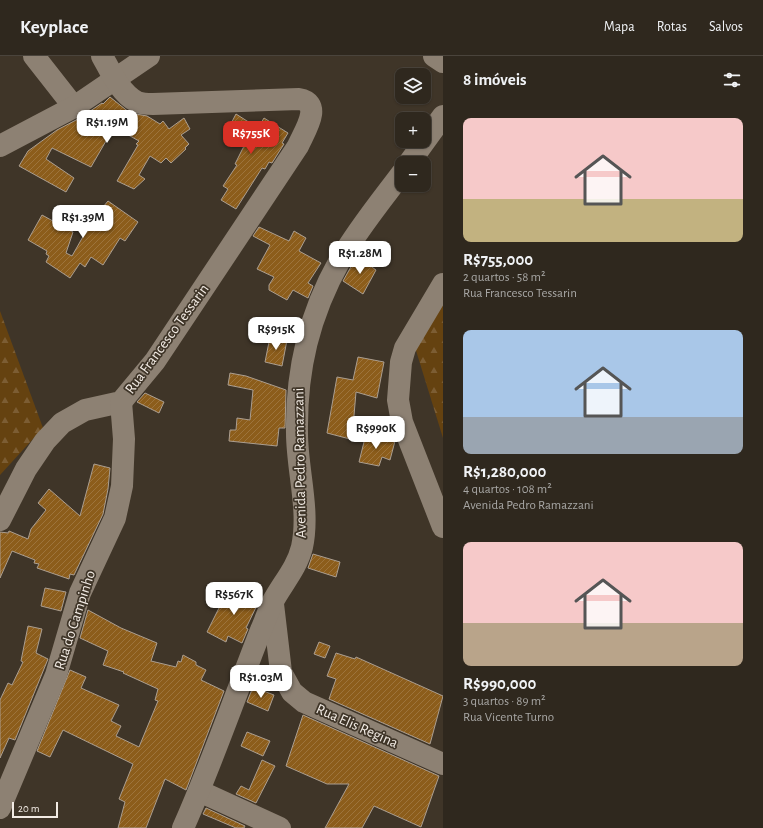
<!DOCTYPE html>
<html lang="pt">
<meta charset="utf-8">
<style>
:root{--surface:#2f281e;--page:#3b342b;--text:#f1f3f6;--muted:#a7a6a4;--line:#4a443c;--accent:#d93025}
body{margin:0;font-family:"Alegreya Sans",sans-serif;background:var(--page);color:var(--text);height:100vh;display:flex;flex-direction:column;font-size:15px;white-space:nowrap}
*{box-sizing:border-box;margin:0}
p{font-size:13px;color:var(--muted)}
.icon{flex:none;width:22px;height:22px;fill:none;stroke:currentColor;stroke-width:2;stroke-linecap:round;stroke-linejoin:round}
.map{position:relative;flex:1;overflow:hidden}
.panel{display:flex;flex-direction:column;background:var(--surface);width:320px}
.panel>*{flex:none}
.fabs{position:absolute;left:395px;top:12px;display:grid;gap:8px}
.fabs a{display:grid;place-items:center;width:36px;height:36px;border-radius:8px;background:var(--surface);box-shadow:0 1px 3px #0004,0 0 0 1px var(--line);font-size:20px}
.scale{position:absolute;left:12px;bottom:10px;width:46px;box-sizing:border-box;padding-left:4px;border:2px solid #f2ebe4;border-top:0;font-size:11px;line-height:14px;white-space:nowrap;color:#f2ebe4;-webkit-text-stroke:3px #3f3528;paint-order:stroke}
.price{position:absolute;translate:-50% -34px;padding:0 9px;border-radius:8px;background:#fff;color:#222;font-size:13px;line-height:26px;filter:drop-shadow(0 1px 2px #0008)}
.price::after{content:'';position:absolute;left:50%;top:24px;width:12px;height:9px;margin-left:-6px;background:inherit;clip-path:polygon(0 0,100% 0,50% 100%)}
.price.selected{background:var(--accent);color:#fff}
ul{padding:0;list-style:none}
li{display:grid;align-content:center;gap:8px;height:212px;padding:0 20px}
li span{display:grid;place-items:center;height:124px;border-radius:8px;color:#555}
li>.icon{margin-inline-start:auto}
span .icon{width:72px;height:72px;fill:#fffc;stroke-width:1}
li b{font-size:17px}
h2{display:flex;justify-content:space-between;align-items:center;height:48px;padding:0 20px;font-size:17px}
header{display:flex;align-items:center;gap:24px;box-sizing:border-box;height:56px;padding:0 20px;background:var(--surface);border-bottom:1px solid var(--line)}
header strong{font-size:19px}
nav{display:flex;gap:22px;margin-inline-start:auto;font-size:14px}
main{display:flex;flex:1;min-height:0}
.map>svg:first-child{display:block}
</style>
<header>
<strong>Keyplace</strong>
<nav><a>Mapa</a><a>Rotas</a><a>Salvos</a></nav>
</header>
<main>
<div class="map">
<svg width="443" height="772" viewBox="0 0 443 772">
<defs>
<pattern id="forest-firs" width="22" height="20" patternUnits="userSpaceOnUse"><rect width="22" height="20" fill="#654210"/><path d="M5 1l3.5 6h-7zM16 11l3.5 6h-7z" fill="#7c5d33"/></pattern>
<pattern id="building-hatch" width="6" height="6" patternUnits="userSpaceOnUse"><rect width="6" height="6" fill="#8c5d1b"/><path d="M-1 1l2-2M0 6l6-6M5 7l2-2" fill="none" stroke="#9d743c"/></pattern>
</defs>
<rect width="100%" height="100%" fill="#3f3528"/>
<g fill="url(#forest-firs)">
<polygon points="443,240 443,382 414,288"/>
<polygon points="0,255 43,372 0,419"/>
</g>
<g fill="url(#building-hatch)" stroke="#ab9e90">
<polygon points="110,41 130,57 147,60 160,68 163,65 169,73 184,62 190,73 181,79 189,88 185,92 186,93 171,107 166,102 161,107 150,100 139,119 145,123 134,133 117,125 138,89 136,88 139,85 114,71 91,111 52,92 46,103 74,122 66,136 19,110 28,95 57,74 80,62 102,47 103,48"/>
<polygon points="236,58 258,72 264,62 288,77 282,87 284,88 272,107 269,106 265,113 262,112 236,153 221,144 228,133 223,130 237,109 235,108 244,90 225,79"/>
<polygon points="108,145 138,166 125,185 120,182 103,209 91,201 85,211 80,207 70,222 46,206 49,200 46,198 47,195 28,184 42,159 73,176 66,197 72,200 93,163"/>
<polygon points="259,171 289,185 294,175 306,182 299,195 321,207 308,227 313,230 308,242 293,234 287,244 269,234 269,229 274,221 257,213 270,189 253,180"/>
<polygon points="357,200 376,214 363,238 343,225"/>
<polygon points="270,281 287,284 282,310 265,306"/>
<polygon points="358,301 384,306 377,342 356,336 353,371 350,383 327,377 337,321 353,324"/>
<polygon points="230,317 246,320 286,334 285,372 279,372 277,390 229,385 230,374 236,374 237,362 250,364 253,334 228,329"/>
<polygon points="145,337 164,346 159,357 137,346"/>
<polygon points="366,378 395,385 390,404 382,401 379,410 359,406"/>
<polygon points="94,408 110,412 108,433 103,458 74,519 70,518 69,523 37,512 39,508 34,507 35,504 12,495 0,522 0,476 8,477 9,475 28,483 31,473 46,454 38,447 49,433 80,460"/>
<polygon points="313,498 340,506 336,521 308,512"/>
<polygon points="230,530 260,543 246,572 248,573 242,587 228,580 226,586 207,576"/>
<polygon points="45,532 66,536 61,555 41,550"/>
<polygon points="88,554 121,572 157,587 151,605 176,611 178,605 181,606 183,599 196,606 196,609 206,614 201,624 224,635 186,734 165,723 146,772 118,772 125,746 119,743 133,708 63,674 50,701 37,695 70,614 86,621 81,632 119,649 111,665 121,670 116,680 139,691 158,645 155,644 158,633 123,617 124,616 103,609 108,595 80,582"/>
<polygon points="28,570 42,573 36,597 48,603 15,684 9,682 0,702 0,644 8,627 12,629 23,606 21,605"/>
<polygon points="319,586 330,590 325,602 314,598"/>
<polygon points="336,597 355,603 356,601 443,640 430,688 329,643 336,623 327,620"/>
<polygon points="253,631 274,639 268,655 247,646"/>
<polygon points="303,659 439,720 421,771 374,750 362,772 325,772 349,728 327,728 286,710"/>
<polygon points="247,676 270,685 263,700 241,690"/>
<polygon points="262,704 275,710 256,747 236,738 241,730 249,734"/>
<polygon points="206,752 245,770 244,772 236,772 203,758"/>
</g>
<g fill="none" stroke-linecap="round" stroke-linejoin="round">
<g stroke="#8d8173" stroke-width="22">
<polyline points="34,0 74,51"/>
<polyline points="434,0 443,6"/>
<polyline points="0,90 74,51 149,0"/>
<polyline points="409,107 443,60"/>
<polyline points="443,228 405,292 401,306 398,344 402,366 443,471"/>
<path d="M0 464 26 413 45 385 62 367 85 354 121 346 155 305 298 90C304 76 324 47 299 43L153 48C148 48 142 48 137 46 120 37 111 16 102 0"/>
<polyline points="273,548 281,616 292,636 304,646 443,708"/>
<polyline points="199,735 280,772"/>
<polyline points="0,752 56,619 80,537 115,462 122,430 124,383 121,346"/>
<path d="M183 772C212 707 235 640 261 574 265 565 268 556 272 547 282 528 297 512 302 491 310 454 297 414 297 377 296 314 309 259 340 204 358 173 381 145 402 117"/>
</g>
</g>
<g text-anchor="middle" dominant-baseline="central" stroke-width="3.5" stroke-linejoin="round" paint-order="stroke">
<g font-size="15" fill="#f2ebe4" stroke="#3f3528">
<text transform="translate(167 283) rotate(-54)">Rua Francesco Tessarin</text>
<text transform="translate(300 407) rotate(-91)">Avenida Pedro Ramazzani</text>
<text transform="translate(75 564) rotate(-72)">Rua do Campinho</text>
<text transform="translate(357 670) rotate(24)">Rua Elis Regina</text>
</g>
</g>
</svg>
<div class="fabs">
<a><svg class="icon" aria-label="layers" viewBox="0 0 24 24"><path d="M12 4l9 5-9 5-9-5zM3 14l9 5 9-5"/></svg></a>
<a>+</a>
<a>−</a>
</div>
<div class="scale">20 m</div>
<b class="price" style="left:107px;top:88px">R$1.19M</b>
<b class="price selected" style="left:251px;top:99px">R$755K</b>
<b class="price" style="left:83px;top:183px">R$1.39M</b>
<b class="price" style="left:360px;top:219px">R$1.28M</b>
<b class="price" style="left:276px;top:295px">R$915K</b>
<b class="price" style="left:376px;top:394px">R$990K</b>
<b class="price" style="left:234px;top:560px">R$567K</b>
<b class="price" style="left:261px;top:643px">R$1.03M</b>
</div>
<section class="panel">
<h2>8 imóveis<svg class="icon" aria-label="filters" viewBox="0 0 24 24"><path d="M4 7h16M4 17h16"/><circle cx="9" cy="7" r="2"/><circle cx="15" cy="17" r="2"/></svg></h2>
<ul>
<li><span style="background:linear-gradient(#f6c9c9 65%,#c2b280 0)"><svg class="icon" aria-label="home" viewBox="0 0 24 24"><path d="M3 11l9-7 9 7M6 9v11h12V9"/></svg></span><div><b>R$755,000</b><p>2 quartos · 58 m²</p><p>Rua Francesco Tessarin</p></div></li>
<li><span style="background:linear-gradient(#a9c7e8 70%,#9aa5b1 0)"><svg class="icon" aria-label="home" viewBox="0 0 24 24"><path d="M3 11l9-7 9 7M6 9v11h12V9"/></svg></span><div><b>R$1,280,000</b><p>4 quartos · 108 m²</p><p>Avenida Pedro Ramazzani</p></div></li>
<li><span style="background:linear-gradient(#f6c9c9 65%,#b9a48a 0)"><svg class="icon" aria-label="home" viewBox="0 0 24 24"><path d="M3 11l9-7 9 7M6 9v11h12V9"/></svg></span><div><b>R$990,000</b><p>3 quartos · 89 m²</p><p>Rua Vicente Turno</p></div></li>
</ul>
</section>
</main>
